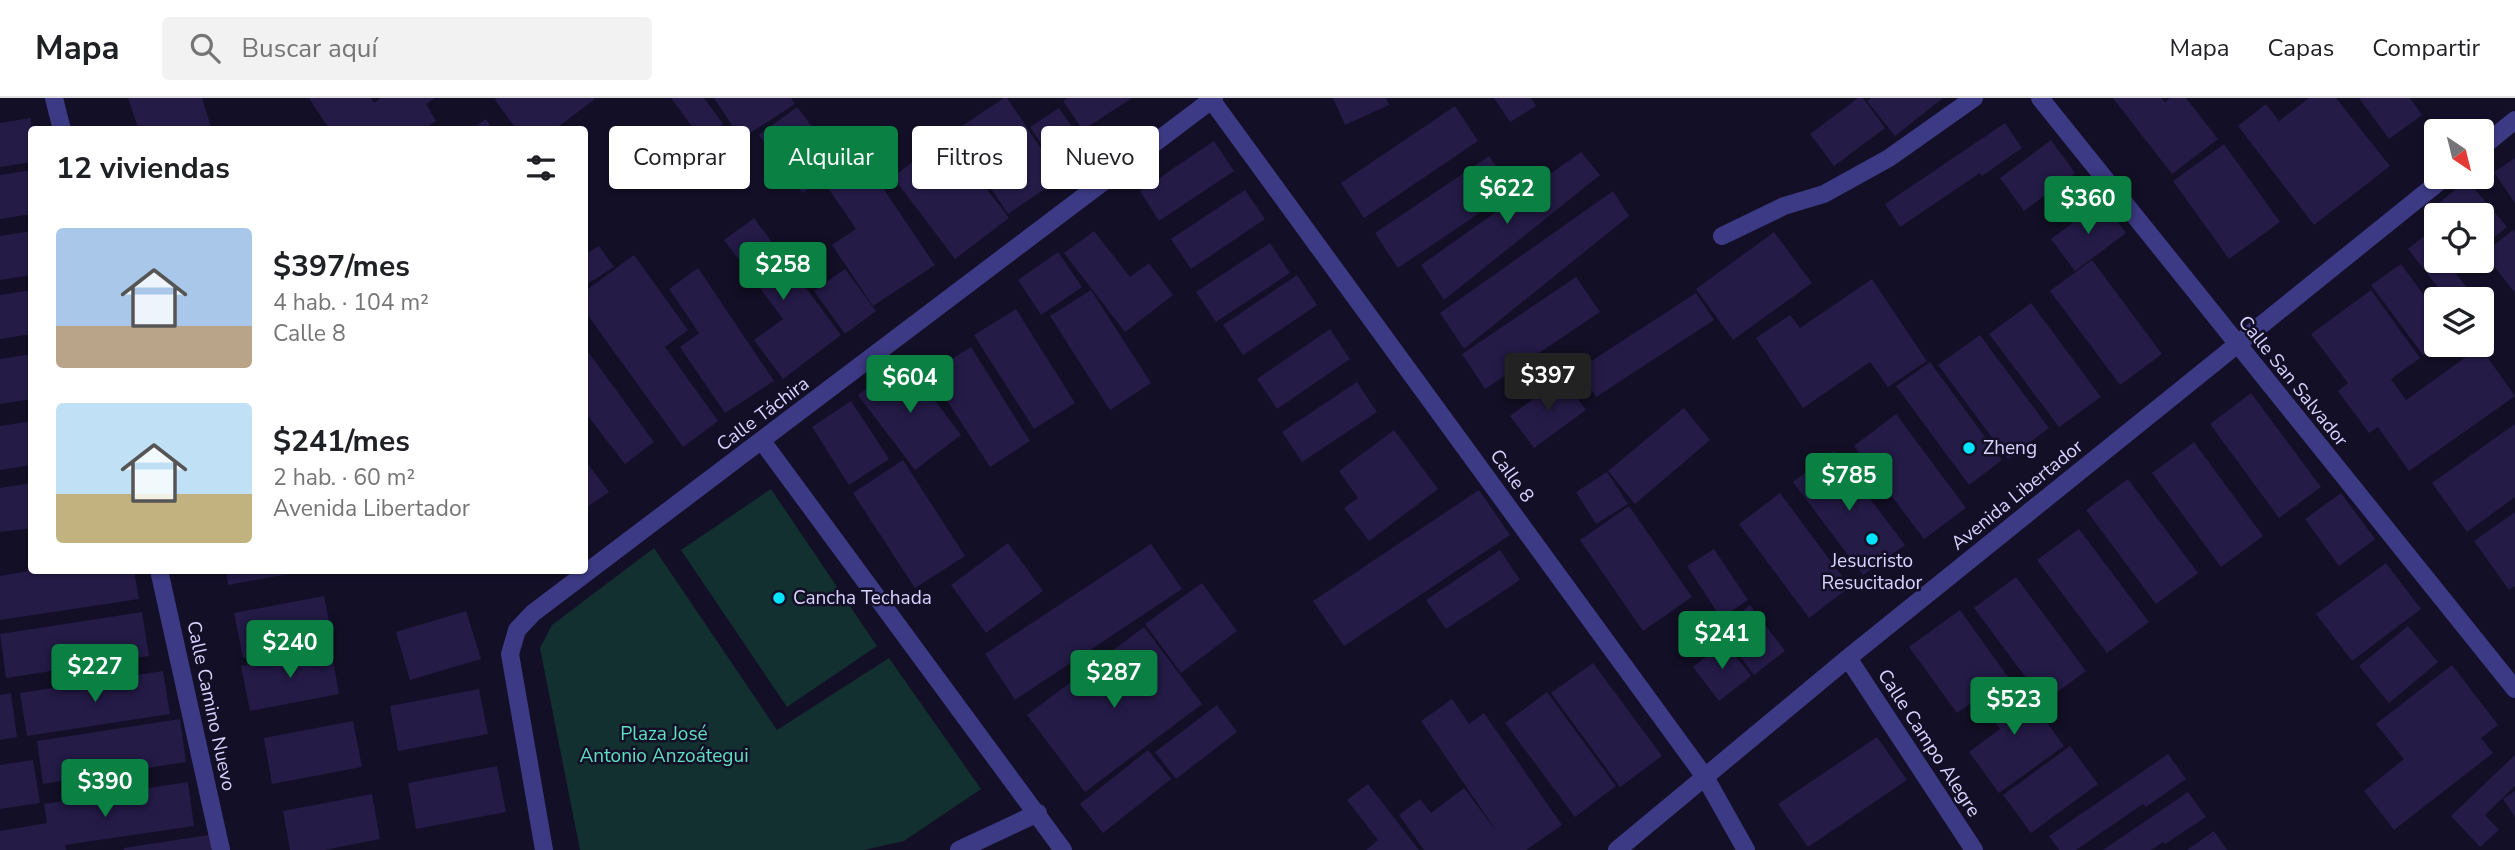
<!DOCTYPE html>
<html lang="es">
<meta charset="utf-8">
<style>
:root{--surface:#fff;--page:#f2f2f2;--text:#202124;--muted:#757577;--line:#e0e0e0;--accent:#0b8043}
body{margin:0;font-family:"Nunito Sans",sans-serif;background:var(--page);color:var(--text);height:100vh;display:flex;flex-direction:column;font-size:26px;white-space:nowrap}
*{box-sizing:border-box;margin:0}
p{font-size:23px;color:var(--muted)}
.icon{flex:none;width:38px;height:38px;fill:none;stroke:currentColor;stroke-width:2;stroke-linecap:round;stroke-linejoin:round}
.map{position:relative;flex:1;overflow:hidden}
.panel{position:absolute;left:28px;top:28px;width:560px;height:448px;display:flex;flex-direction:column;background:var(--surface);border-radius:7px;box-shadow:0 2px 5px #0004}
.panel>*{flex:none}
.hud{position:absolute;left:609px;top:28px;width:665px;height:63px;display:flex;gap:14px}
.needle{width:46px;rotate:145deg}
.fabs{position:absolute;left:2424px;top:21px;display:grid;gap:14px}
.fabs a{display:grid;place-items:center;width:70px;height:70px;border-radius:7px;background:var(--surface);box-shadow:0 2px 5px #0004;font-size:35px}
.price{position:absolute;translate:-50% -60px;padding:0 16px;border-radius:7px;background:var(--accent);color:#fff;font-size:23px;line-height:46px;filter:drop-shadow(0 2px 4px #0008)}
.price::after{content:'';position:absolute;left:50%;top:42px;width:21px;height:16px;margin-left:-10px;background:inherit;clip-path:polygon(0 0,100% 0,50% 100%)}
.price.active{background:#222;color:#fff}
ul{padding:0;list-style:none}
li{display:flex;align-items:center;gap:21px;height:175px;padding:0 28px}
li span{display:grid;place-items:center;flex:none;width:196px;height:140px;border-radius:7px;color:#555}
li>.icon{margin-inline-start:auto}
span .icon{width:84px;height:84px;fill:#fffc;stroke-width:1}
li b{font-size:30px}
h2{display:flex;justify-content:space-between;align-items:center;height:84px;padding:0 28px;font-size:30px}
.tag{padding:0 24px;border-radius:7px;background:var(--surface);box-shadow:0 2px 5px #0004;font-size:24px;line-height:63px}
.tag.active{background:var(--accent);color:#fff}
header{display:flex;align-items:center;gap:42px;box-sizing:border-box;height:98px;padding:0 35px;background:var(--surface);border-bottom:2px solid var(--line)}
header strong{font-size:33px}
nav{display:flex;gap:38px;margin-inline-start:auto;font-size:24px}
.search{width:490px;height:63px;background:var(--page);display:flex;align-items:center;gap:18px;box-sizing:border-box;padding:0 24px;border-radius:7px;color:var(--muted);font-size:26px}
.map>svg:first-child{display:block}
</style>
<header>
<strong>Mapa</strong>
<div class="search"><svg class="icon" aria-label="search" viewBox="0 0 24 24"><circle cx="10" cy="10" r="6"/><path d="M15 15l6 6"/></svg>Buscar aquí</div>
<nav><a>Mapa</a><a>Capas</a><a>Compartir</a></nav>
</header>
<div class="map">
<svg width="2515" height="752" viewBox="0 0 2515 752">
<rect width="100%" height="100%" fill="#130f26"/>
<g fill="#12302f">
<polygon points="771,391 877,548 787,609 681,452"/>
<polygon points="654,450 777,632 889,560 981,691 904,743 864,752 580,752 540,550 552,527"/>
</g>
<g fill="#241b47">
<polygon points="128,0 202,0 212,32 139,32"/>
<polygon points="309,0 371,0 374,5 381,0 435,0 426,6 436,23 423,32 330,32"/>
<polygon points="497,0 594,0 595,1 554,32 517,32 495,2"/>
<polygon points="671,0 704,0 723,26 702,42"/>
<polygon points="714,0 791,0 795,6 741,41"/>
<polygon points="1004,0 1007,0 1061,80 1008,116 953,34"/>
<polygon points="1067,0 1132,0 1083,32 1063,3"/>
<polygon points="1333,0 1386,0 1389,7 1345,27"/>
<polygon points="1494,0 1531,0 1536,8 1510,24"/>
<polygon points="1858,0 1863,0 1885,30 1834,68 1810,36"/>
<polygon points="1871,0 1943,0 1895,38 1867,3"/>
<polygon points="2113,0 2161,0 2165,4 2170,0 2186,0 2218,41 2172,76"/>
<polygon points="2309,0 2336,0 2390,68 2314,127 2238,28 2266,6 2279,23"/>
<polygon points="2359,0 2410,0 2422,17 2389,41"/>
<polygon points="1455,8 1478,43 1364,120 1341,85"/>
<polygon points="797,9 841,66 803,95 759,37"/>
<polygon points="1059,10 1086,50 1057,70 1030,29"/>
<polygon points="31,20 32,64 0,69 0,25"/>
<polygon points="486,21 493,32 470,32"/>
<polygon points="2005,25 2022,50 1982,78 1980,75 1900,129 1885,106"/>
<polygon points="946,38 1009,120 955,161 893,79"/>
<polygon points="2051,42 2075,75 2024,113 2000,80"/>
<polygon points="1214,43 1234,73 1159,123 1140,93"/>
<polygon points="2224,46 2280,124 2229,161 2173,83"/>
<polygon points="1581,54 1600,77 1444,202 1421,167"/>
<polygon points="1489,58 1512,93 1398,170 1375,135"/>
<polygon points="2515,60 2515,105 2494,74"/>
<polygon points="864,62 935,167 873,208 832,147 856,131 826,87"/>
<polygon points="32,72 32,116 0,121 0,77"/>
<polygon points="2467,82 2507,129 2482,149 2482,117 2449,117 2439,105"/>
<polygon points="1245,92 1265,121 1191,171 1171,141"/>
<polygon points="1613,93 1629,118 1464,251 1440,215"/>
<polygon points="2102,103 2126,135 2075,173 2051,141"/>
<polygon points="754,120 841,237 783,281 754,242 783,221 724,142"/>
<polygon points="2436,129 2436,163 2473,163 2456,176 2476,201 2447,201 2408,151"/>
<polygon points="2513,132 2515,135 2515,195 2484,155"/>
<polygon points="32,133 32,177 0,182 0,138"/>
<polygon points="1094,133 1130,179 1149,165 1173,197 1125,234 1064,155"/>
<polygon points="1774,134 1812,185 1733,242 1696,191"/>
<polygon points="1270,145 1290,175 1216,224 1196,194"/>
<polygon points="599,148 614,169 584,188 584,157"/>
<polygon points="1058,154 1082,189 1041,217 1018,182"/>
<polygon points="634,157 688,232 665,249 718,323 683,349 584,212 584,194"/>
<polygon points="2092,162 2162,256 2120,287 2050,193"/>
<polygon points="2401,166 2436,214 2436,247 2423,257 2371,187"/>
<polygon points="698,170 774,283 725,315 680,249 699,235 669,191"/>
<polygon points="845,171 876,213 845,236 814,193"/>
<polygon points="1297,177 1317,207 1243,257 1223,227"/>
<polygon points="1576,179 1600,214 1485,291 1462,256"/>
<polygon points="1872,181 1927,263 1888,289 1870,264 1803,310 1756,240 1790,217 1800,230"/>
<polygon points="32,192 32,236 0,241 0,197"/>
<polygon points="1091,192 1151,285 1110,312 1050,218"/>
<polygon points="2371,192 2420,260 2391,281 2406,302 2480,249 2515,298 2409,373 2378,329 2369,335 2338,293 2348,285 2311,236"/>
<polygon points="1696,195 1714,222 1596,299 1579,271"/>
<polygon points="2031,205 2101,299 2059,329 1989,236"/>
<polygon points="2482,208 2494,224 2482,234"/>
<polygon points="1016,211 1075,305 1034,331 974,237"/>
<polygon points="1330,231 1350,261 1277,311 1257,281"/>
<polygon points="1980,237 2049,330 2008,361 1938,267"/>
<polygon points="971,249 1030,343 990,369 929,275"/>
<polygon points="589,255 654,344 625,366 584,313 584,258"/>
<polygon points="32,256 32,301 0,306 0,261"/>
<polygon points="904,262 961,337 915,372 858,297"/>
<polygon points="1930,264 2002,362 1969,387 1896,288"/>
<polygon points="1562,280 1586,312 1534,350 1510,318"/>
<polygon points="1357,284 1377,314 1302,364 1282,334"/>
<polygon points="2251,295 2321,389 2279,420 2210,326"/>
<polygon points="851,303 889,361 849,387 812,329"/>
<polygon points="1684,310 1710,342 1635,406 1608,373"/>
<polygon points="1896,316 1966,410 1924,441 1854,348"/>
<polygon points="32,323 32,367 0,372 0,328"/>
<polygon points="2515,326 2515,399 2467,434 2432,385"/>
<polygon points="1394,332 1438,391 1369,443 1344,410 1358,400 1339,373"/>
<polygon points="2194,344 2263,438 2221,469 2152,375"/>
<polygon points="1834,353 1905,447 1863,477 1793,384"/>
<polygon points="584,361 609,394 584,411"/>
<polygon points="903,362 965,458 915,490 853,395"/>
<polygon points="1607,374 1628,406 1596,426 1576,394"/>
<polygon points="2128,381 2198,475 2156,506 2086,412"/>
<polygon points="32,385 32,430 0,434 0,390"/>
<polygon points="1479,392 1510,437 1344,548 1313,503"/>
<polygon points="1780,395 1850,489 1809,520 1739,426"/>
<polygon points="2341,395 2375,441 2339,468 2305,421"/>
<polygon points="1629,408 1692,499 1643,533 1580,442"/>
<polygon points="2515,414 2515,488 2509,492 2474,443"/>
<polygon points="2079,431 2149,524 2107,555 2037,462"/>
<polygon points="1008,445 1043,493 986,535 951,487"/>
<polygon points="1151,446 1182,491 1015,602 985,556"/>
<polygon points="1714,451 1748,502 1721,520 1687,468"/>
<polygon points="1500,452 1520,482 1446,531 1426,502"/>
<polygon points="2386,465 2421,511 2352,563 2316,516"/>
<polygon points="33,472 134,472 139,501 0,522 0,478"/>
<polygon points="226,472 299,472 299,474 228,487"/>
<polygon points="2016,479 2086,573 2044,604 1974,510"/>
<polygon points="1202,485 1237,533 1181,575 1145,526"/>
<polygon points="324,498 333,543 243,560 234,515"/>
<polygon points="1750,507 1785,553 1754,577 1719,531"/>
<polygon points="1960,512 2008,579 1957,615 1909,549"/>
<polygon points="466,513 481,561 410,582 396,534"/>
<polygon points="142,514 149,558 6,580 0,536"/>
<polygon points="2408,528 2438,564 2389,605 2359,568"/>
<polygon points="1144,529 1202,606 1085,694 1027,617"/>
<polygon points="1725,544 1751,578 1719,603 1693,569"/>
<polygon points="331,551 339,596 250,613 241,568"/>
<polygon points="1593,565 1662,658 1620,689 1551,595"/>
<polygon points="2452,567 2498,627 2481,640 2493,655 2394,732 2364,693 2404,661 2376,626"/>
<polygon points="163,573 170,616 27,638 20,595"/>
<polygon points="2014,579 2064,648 1999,695 1969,654 2000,631 1980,603"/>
<polygon points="479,591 488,636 398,653 390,608"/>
<polygon points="1547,594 1616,688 1575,719 1505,625"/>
<polygon points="11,595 17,639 0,642 0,597"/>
<polygon points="1452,601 1469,626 1484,615 1562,727 1526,752 1424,752 1399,717 1420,701 1431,715 1464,690 1500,738 1421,623"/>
<polygon points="1217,607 1237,634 1176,681 1155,654"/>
<polygon points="180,621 186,664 43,686 37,643"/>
<polygon points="353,623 362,669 272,686 264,640"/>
<polygon points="1877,639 1907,682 1808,749 1778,706"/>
<polygon points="2070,648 2098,686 2031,735 2003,697"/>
<polygon points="1148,652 1171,681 1103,735 1080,706"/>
<polygon points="2168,656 2186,681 2146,709 2143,706 2076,752 2059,752 2049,738"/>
<polygon points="2515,657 2515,688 2485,717 2499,732 2480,749 2451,718"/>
<polygon points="33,662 40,705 0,711 0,667"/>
<polygon points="497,668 506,714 416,731 408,685"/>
<polygon points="188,684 194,728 65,747 66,752 0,752 0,733 47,725 44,706"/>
<polygon points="1368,686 1419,752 1366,752 1378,742 1347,702"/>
<polygon points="2515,693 2515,719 2503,701"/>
<polygon points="2188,694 2206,719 2165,746 2163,744 2151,752 2103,752"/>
<polygon points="372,696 380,741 324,752 290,752 283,713"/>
<polygon points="2214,733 2227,752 2187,752"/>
<polygon points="209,737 212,752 124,752 124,750"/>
</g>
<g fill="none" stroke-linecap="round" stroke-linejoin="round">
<g stroke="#3d3a85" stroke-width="18">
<polyline points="54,0 62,32"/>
<polyline points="1210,0 1705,679 1746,752"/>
<polyline points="2040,0 2515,591"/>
<polyline points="2482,49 2515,22"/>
<polyline points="1722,138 1784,108 1824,96 1889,60 1974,0"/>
<polyline points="762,343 1063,752"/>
<polyline points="159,472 221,752"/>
<polyline points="1848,560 1974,752"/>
<polyline points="544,752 510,556 517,532 533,515 1214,0"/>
<polyline points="959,752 1038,715"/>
<polyline points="1617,752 1848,560 2445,79"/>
</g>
</g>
<g fill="#00e5ff" stroke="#130f26" stroke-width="2.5">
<circle cx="1969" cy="350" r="7"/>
<circle cx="1872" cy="441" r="7"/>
<circle cx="779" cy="500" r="7"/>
</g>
<g text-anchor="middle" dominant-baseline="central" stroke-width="5" stroke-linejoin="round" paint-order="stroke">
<g font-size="19" fill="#d9d4ff" stroke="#130f26">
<text transform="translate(2293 283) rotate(51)">Calle San Salvador</text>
<text transform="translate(763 316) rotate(-37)">Calle Táchira</text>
<text transform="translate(1512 378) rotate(54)">Calle 8</text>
<text transform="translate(2017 397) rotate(-39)">Avenida Libertador</text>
<text transform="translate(211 608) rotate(78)">Calle Camino Nuevo</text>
<text transform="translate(1929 645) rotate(57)">Calle Campo Alegre</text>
</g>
<g font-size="19" fill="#d9d4ff" stroke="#130f26" text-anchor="start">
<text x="1983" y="350">Zheng</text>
<text x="1872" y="463" text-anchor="middle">Jesucristo<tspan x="1872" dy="22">Resucitador</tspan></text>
<text x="793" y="500">Cancha Techada</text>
</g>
<g font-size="19" fill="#5fe0c0" stroke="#130f26">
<text x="664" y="636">Plaza José<tspan x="664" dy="22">Antonio Anzoátegui</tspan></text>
</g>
</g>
</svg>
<div class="fabs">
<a><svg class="needle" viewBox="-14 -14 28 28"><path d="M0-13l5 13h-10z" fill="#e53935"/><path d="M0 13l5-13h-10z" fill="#757577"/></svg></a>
<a><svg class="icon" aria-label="locate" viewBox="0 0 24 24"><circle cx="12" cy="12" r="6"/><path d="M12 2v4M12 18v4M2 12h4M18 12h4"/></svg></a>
<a><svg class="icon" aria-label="layers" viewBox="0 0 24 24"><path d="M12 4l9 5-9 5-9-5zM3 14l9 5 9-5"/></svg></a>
</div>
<b class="price" style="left:1507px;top:128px">$622</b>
<b class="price" style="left:2088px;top:138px">$360</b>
<b class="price" style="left:783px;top:204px">$258</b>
<b class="price active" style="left:1548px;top:315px">$397</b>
<b class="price" style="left:910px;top:317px">$604</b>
<b class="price" style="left:1849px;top:415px">$785</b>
<b class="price" style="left:1722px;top:573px">$241</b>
<b class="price" style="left:290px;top:582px">$240</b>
<b class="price" style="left:95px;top:606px">$227</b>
<b class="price" style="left:1114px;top:612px">$287</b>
<b class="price" style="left:2014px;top:639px">$523</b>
<b class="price" style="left:105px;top:721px">$390</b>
<div class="hud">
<a class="tag">Comprar</a>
<a class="tag active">Alquilar</a>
<a class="tag">Filtros</a>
<a class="tag">Nuevo</a>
</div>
<section class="panel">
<h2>12 viviendas<svg class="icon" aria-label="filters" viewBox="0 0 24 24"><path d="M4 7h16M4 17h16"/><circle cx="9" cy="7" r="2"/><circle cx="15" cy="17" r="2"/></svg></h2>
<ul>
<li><span style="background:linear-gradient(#a9c7e8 70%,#b9a48a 0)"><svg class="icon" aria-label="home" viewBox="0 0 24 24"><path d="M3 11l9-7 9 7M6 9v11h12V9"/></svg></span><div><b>$397/mes</b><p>4 hab. · 104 m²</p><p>Calle 8</p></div></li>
<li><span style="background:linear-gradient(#bfe0f5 65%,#c2b280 0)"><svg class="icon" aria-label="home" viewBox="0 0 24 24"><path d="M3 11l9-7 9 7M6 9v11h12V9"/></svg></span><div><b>$241/mes</b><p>2 hab. · 60 m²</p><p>Avenida Libertador</p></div></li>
</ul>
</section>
</div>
